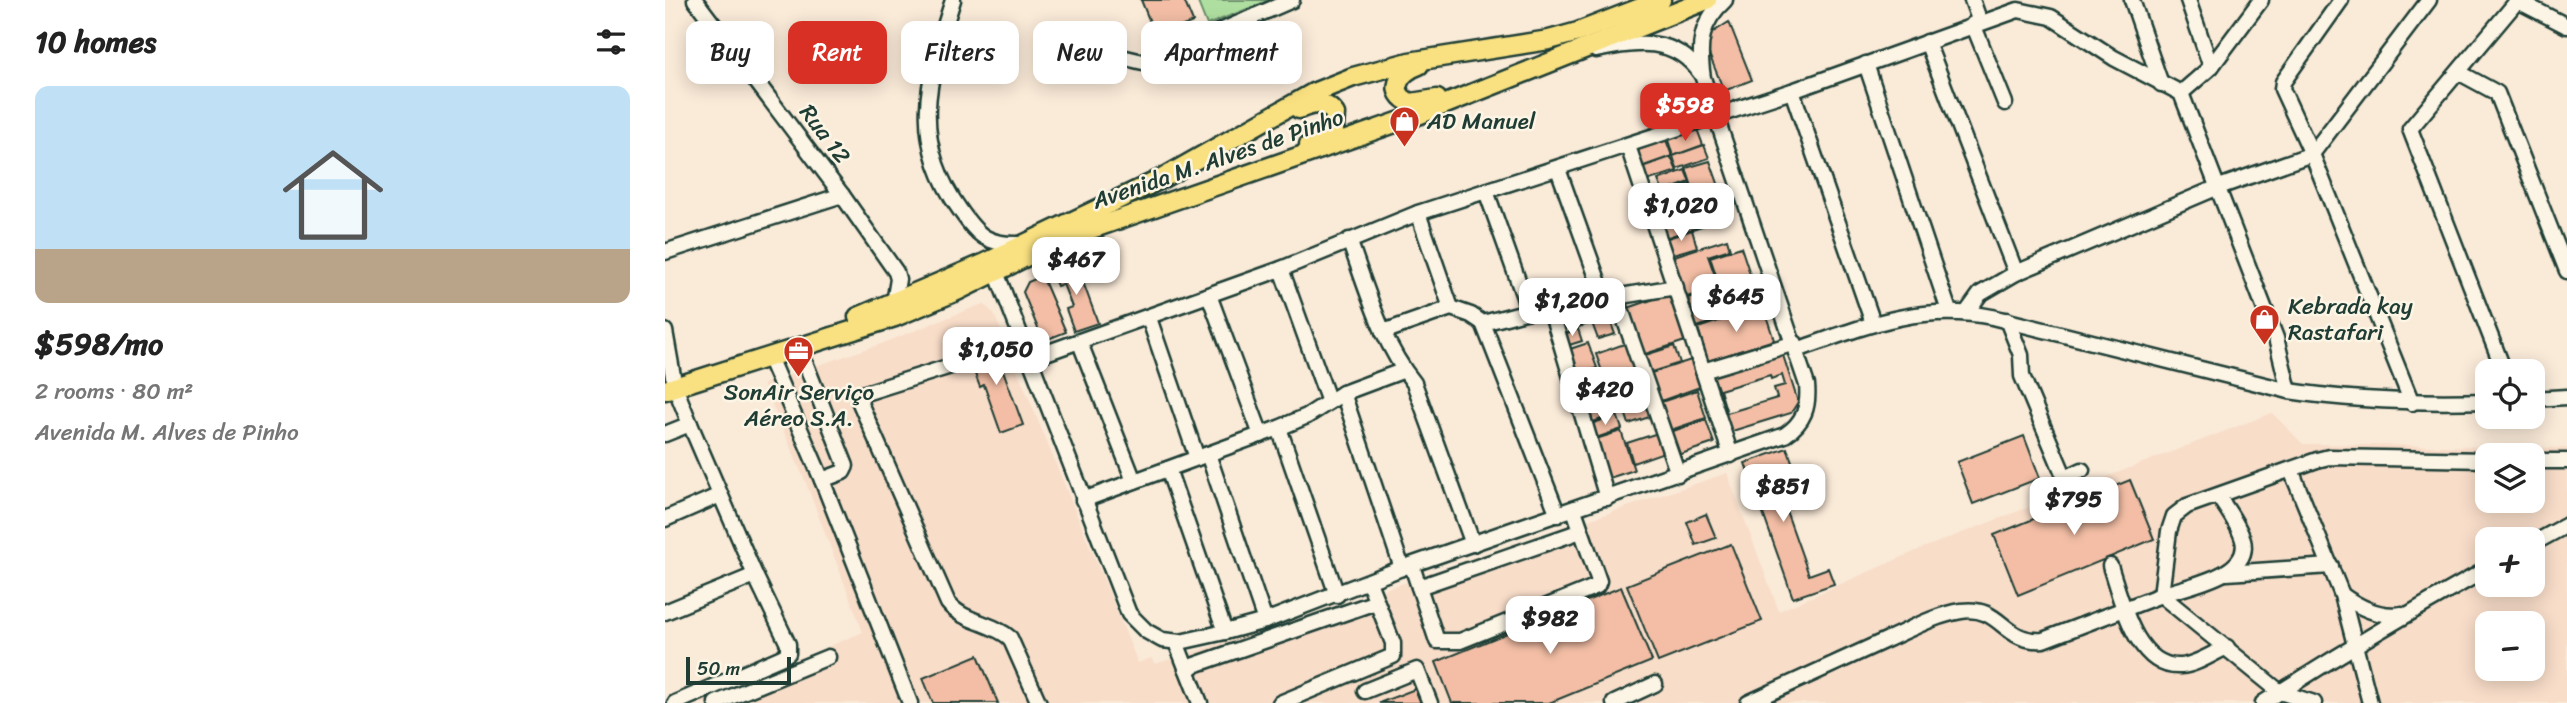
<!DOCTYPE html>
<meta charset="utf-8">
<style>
:root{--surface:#fff;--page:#f2f2f2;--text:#222;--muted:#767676;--line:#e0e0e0;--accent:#d93025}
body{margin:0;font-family:Sriracha,sans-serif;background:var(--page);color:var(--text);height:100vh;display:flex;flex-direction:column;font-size:26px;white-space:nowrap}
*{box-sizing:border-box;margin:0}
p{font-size:23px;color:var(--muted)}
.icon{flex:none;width:38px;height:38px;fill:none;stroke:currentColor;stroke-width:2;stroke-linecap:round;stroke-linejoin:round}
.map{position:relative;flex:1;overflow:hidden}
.panel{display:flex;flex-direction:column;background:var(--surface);width:665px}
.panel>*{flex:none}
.banner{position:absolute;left:21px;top:21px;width:665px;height:63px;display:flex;gap:14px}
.fabs{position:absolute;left:1810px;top:359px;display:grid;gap:14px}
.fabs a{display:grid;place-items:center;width:70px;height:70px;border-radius:14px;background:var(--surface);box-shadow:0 4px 18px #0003;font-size:35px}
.scale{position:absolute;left:21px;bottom:18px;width:105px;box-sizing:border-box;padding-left:7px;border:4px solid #1f3d34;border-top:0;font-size:19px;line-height:24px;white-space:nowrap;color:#1f3d34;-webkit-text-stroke:5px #fcf5e5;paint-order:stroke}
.price{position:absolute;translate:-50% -60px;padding:0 16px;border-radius:14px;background:#fff;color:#222;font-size:23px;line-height:46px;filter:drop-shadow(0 2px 4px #0008)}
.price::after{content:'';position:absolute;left:50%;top:42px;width:21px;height:16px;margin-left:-10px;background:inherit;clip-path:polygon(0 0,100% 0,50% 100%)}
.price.selected{background:var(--accent);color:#fff}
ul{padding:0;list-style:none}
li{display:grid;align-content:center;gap:14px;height:371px;padding:0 35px}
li+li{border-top:2px solid var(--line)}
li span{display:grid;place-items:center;height:217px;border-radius:14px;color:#555}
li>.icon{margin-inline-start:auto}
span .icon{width:126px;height:126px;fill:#fffc;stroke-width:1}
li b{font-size:30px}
h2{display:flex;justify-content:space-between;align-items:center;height:84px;padding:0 35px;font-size:30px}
.pill{padding:0 24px;border-radius:14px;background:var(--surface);box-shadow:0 4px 18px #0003;font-size:24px;line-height:63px}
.pill.selected{background:var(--accent);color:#fff}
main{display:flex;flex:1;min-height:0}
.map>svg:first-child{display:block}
</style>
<main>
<section class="panel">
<h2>10 homes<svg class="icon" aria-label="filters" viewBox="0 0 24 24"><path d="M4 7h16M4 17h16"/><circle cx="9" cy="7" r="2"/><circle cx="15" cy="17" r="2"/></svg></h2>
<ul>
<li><span style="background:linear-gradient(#bfe0f5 75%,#b9a48a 0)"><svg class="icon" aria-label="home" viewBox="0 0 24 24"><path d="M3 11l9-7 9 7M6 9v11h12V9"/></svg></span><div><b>$598/mo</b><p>2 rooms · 80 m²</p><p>Avenida M. Alves de Pinho</p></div></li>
</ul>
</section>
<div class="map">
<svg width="1902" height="703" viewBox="0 0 1902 703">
<rect width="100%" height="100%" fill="#faead8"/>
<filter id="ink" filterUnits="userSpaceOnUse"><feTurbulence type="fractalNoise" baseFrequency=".0143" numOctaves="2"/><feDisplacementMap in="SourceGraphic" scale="14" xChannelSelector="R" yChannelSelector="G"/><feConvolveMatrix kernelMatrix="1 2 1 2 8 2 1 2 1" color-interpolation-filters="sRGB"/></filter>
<g filter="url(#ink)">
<path fill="#f8ddc9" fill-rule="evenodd" d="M315 305H320L329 314 473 663 486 658 490 664 624 622 1062 473 1114 611 1258 548 1607 413 1638 444 1902 448V703H32L198 632 141 483 98 384 216 344ZM1822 455H1867V500H1822ZM1822 539H1867V584H1822ZM1822 623H1867V668H1822Z"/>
<polygon fill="#afdfa0" stroke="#678e6a" stroke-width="2" points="532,0 605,0 542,25"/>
<g fill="#f3bea5" stroke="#1f3d34" stroke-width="2" fill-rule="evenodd">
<polygon points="476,0 519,0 528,22 491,37"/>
<polygon points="1064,22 1087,80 1059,91 1040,44 1042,36"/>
<polygon points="1032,129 1038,145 1008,156 1003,140"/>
<polygon points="1001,140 1007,156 976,167 970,151"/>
<polygon points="1039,145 1044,158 1012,169 1008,156"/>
<polygon points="1006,157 1012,171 979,182 974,168"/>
<polygon points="1045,161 1055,189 1030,196 1021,168"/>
<polygon points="1020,170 1025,182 998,192 993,180"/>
<polygon points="1025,184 1030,199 990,212 984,197"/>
<polygon points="1055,191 1059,204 1054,206 1058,219 1000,238 991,213"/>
<polygon points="1027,230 1032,247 1005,255 1000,239"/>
<polygon points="1062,239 1065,249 1043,256 1054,287 1022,297 1006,257"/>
<polygon points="1076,247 1086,277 1055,287 1045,257"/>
<polygon points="411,263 433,323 409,331 401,309 407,307 398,284 392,286 386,272"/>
<polygon points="377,276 401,332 378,341 358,292 363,282"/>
<polygon points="1087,277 1097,306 1032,327 1023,298"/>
<polygon points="1004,294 1020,341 974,356 960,309"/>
<polygon points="938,301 943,317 905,330 901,316"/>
<polygon points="1098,306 1109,340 1043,361 1033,328"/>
<polygon points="944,318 950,334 933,339 927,323"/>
<polygon points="913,329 917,341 901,346 897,335"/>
<polygon points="328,343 358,425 336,433 319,385 315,387 302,353"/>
<polygon points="923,343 932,368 913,375 905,349"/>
<polygon points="962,343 972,373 941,383 931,354"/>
<polygon points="1009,346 1015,363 980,374 974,357"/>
<path d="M1117 352 1133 402 1126 413 1064 432 1046 373ZM1105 375 1106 379 1117 375 1120 385 1109 388 1112 398 1062 413 1055 390Z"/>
<polygon points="1026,360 1035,387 993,402 983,374"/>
<polygon points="974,373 978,386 961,391 957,379"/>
<polygon points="948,382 953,395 918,406 914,394"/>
<polygon points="979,387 984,403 922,424 916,408"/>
<polygon points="1032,390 1041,418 1003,431 993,403"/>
<polygon points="986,404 990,415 964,424 960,412"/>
<polygon points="952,415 957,429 928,439 923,425"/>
<polygon points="1041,420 1049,443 1010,456 1002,433"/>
<polygon points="956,431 969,470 941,479 928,440"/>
<polygon points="996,432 1002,451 968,463 962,443"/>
<polygon points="1359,436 1375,478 1308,504 1292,462"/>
<polygon points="1122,448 1129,467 1108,474 1144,575 1163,568 1169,584 1128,598 1080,463"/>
<polygon points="1465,480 1489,539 1353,595 1329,535"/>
<polygon points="1041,514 1051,538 1031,545 1022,522"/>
<polygon points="1066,544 1097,621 993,662 962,585"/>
<polygon points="956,587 987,661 884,703 787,703 771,662"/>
<polygon points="313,655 333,703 268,703 258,678"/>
<polygon points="750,689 756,703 714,703"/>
</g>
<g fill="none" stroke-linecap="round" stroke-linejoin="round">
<defs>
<g id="minor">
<polyline points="30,0 177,195 231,272 233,279 229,303"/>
<path d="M288 0C264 77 243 137 295 210 313 236 322 245 355 244"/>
<polyline points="1307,0 1315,22"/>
<polyline points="1467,0 1496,84"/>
<polyline points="1523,0 1546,67"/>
<polyline points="1676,0 1618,82 1617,89 1647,154 1747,403"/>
<polyline points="1851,0 1902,26"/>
<polyline points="1308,24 1340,103"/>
<polyline points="389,41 482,63 627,0"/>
<polyline points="1262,42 1351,273"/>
<path d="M931 50C971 41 1010 36 1036 74"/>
<polyline points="1201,64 1284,311"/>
<polyline points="1795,73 1832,93 1902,271"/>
<polyline points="1127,91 1208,323"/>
<polyline points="1516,93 1546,67 1596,0"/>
<polyline points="963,146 1066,455"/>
<polyline points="893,169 939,297"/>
<polyline points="821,191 864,311"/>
<polyline points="753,213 786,308"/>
<path d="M684 240C702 289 716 342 749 383L808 544"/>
<polyline points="0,252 177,195"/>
<polyline points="616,269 664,402"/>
<path d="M331 272 464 614 481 631 497 640 515 642 560 632 600 621 737 568 1120 435C1139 422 1144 407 1142 385L1038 78C1033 45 1035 23 1060 0"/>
<polyline points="544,295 596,435"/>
<polyline points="951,295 1013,474"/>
<polyline points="885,307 942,498"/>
<polyline points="1302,312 1315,294 1351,273 1551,188 1647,154 1764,0"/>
<polyline points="484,318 532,458"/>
<polyline points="1342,320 1356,355 1357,376 1400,478 1417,470"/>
<polyline points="818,323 893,515"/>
<polyline points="0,331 8,376"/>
<polyline points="718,332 786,308 806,315 818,323 864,311 1011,287"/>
<polyline points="415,343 469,481"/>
<polyline points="134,347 181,466 178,472 157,480"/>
<path d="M1132 350C1200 326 1254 303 1327 317L1624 391C1690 401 1755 403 1822 401"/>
<polyline points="104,357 157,480 245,703"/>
<polyline points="364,359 616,269 753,213 1127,91 1353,10 1386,17 1449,58 1516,93 1611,338 1624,391"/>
<path d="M289 365 197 394 195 403 283 603C298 622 327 622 345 638L374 703"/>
<polyline points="1038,371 1130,343"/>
<polyline points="1839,371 1745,129 1853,0"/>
<polyline points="10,387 25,424"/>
<polyline points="678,393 737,568"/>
<polyline points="1867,399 1902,397"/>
<polyline points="614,428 672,595"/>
<polyline points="0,434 25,424 90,575 123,644 123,653 117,657 10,703"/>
<polyline points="543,454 600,621"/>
<polyline points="1867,461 1902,461"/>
<polyline points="503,469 560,632"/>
<polyline points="1626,470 1677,595 1705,703"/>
<polyline points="418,500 614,428 642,416 678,393 737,371"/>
<polyline points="0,519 55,495"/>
<polyline points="1867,544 1902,525"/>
<polyline points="747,566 772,641 795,641 932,586 934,581 909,510"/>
<path d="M1445 566C1456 599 1471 669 1516 666 1531 665 1548 653 1562 647"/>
<polyline points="1562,573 1666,566"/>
<polyline points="754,587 916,531"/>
<polyline points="1496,595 1615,692 1649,703"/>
<path d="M1496 595C1521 586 1587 576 1578 540 1574 525 1562 510 1554 497"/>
<path d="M1677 595C1695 608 1715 618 1737 614"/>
<polyline points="0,612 90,575"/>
<polyline points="511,642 535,703"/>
<polyline points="521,668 711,602"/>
<polyline points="700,691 752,670 765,703"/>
<polyline points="51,703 163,657"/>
<polyline points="615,703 728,656 728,643 704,582"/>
<polyline points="949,703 990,684"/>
<path d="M1083 703C1129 682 1175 661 1221 640 1244 630 1270 615 1296 611 1337 605 1337 643 1378 640L1496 595 1504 531 1509 516 1522 506 1652 460 1664 457 1822 460"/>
<path d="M1598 703C1671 656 1745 612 1822 569"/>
</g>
<g id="major">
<path d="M754 65C733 72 722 93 746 103L772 99"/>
<path d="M634 109C649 103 660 100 670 114L669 129 644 145"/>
<polyline points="193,317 318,264 498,178 648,93 688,77 744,62 884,40 913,32 996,0"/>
<polyline points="0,390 230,317 292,291 395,240 753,115 1042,0"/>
</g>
</defs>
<use href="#minor" stroke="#1f3d34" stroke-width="19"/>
<use href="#major" stroke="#1f3d34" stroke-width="23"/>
<use href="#minor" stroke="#fcf5e5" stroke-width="14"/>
<use href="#major" stroke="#f9e181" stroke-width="18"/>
</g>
</g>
<defs>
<symbol id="shop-pin" viewBox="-11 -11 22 30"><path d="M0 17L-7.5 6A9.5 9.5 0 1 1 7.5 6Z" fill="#c8321e" stroke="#fcf5e5"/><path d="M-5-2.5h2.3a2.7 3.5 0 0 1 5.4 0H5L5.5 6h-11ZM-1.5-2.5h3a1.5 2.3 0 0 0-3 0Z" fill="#fff"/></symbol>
<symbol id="office-pin" viewBox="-11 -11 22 30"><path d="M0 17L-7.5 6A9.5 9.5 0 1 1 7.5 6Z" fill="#c8321e" stroke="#fcf5e5"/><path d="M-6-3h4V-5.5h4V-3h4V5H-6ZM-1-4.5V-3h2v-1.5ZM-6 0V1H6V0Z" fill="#fff"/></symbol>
</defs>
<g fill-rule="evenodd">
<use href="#shop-pin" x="722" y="104" width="35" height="47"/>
<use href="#shop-pin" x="1582" y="302" width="35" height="47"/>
<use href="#office-pin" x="116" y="334" width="35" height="47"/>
</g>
<g text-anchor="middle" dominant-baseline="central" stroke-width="5" stroke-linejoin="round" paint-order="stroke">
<g font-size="23" fill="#1f3d34" stroke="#fcf5e5" text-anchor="start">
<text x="762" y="121">AD Manuel</text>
<text x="1623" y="306">Kebrada kay<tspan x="1623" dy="26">Rastafari</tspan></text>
<text x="134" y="392" text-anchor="middle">SonAir Serviço<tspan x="134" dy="26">Aéreo S.A.</tspan></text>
</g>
<g font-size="23" fill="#1f3d34" stroke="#fcf5e5">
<text transform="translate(160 134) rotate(53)">Rua 12</text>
<text transform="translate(553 159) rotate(-19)">Avenida M. Alves de Pinho</text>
</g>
</g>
</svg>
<div class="fabs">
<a><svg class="icon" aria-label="locate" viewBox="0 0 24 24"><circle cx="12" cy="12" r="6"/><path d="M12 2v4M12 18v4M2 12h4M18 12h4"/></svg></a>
<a><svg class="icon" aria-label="layers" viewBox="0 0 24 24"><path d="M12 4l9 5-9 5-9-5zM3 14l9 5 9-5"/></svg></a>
<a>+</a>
<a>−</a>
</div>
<div class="scale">50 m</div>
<b class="price selected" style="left:1020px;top:143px">$598</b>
<b class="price" style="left:1016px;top:243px">$1,020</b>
<b class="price" style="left:411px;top:297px">$467</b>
<b class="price" style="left:1071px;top:334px">$645</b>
<b class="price" style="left:907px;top:338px">$1,200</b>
<b class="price" style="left:331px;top:387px">$1,050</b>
<b class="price" style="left:940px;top:427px">$420</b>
<b class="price" style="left:1118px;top:524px">$851</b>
<b class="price" style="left:1409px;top:537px">$795</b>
<b class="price" style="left:885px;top:656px">$982</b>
<div class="banner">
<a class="pill">Buy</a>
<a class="pill selected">Rent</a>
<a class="pill">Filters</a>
<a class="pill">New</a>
<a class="pill">Apartment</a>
</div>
</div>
</main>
